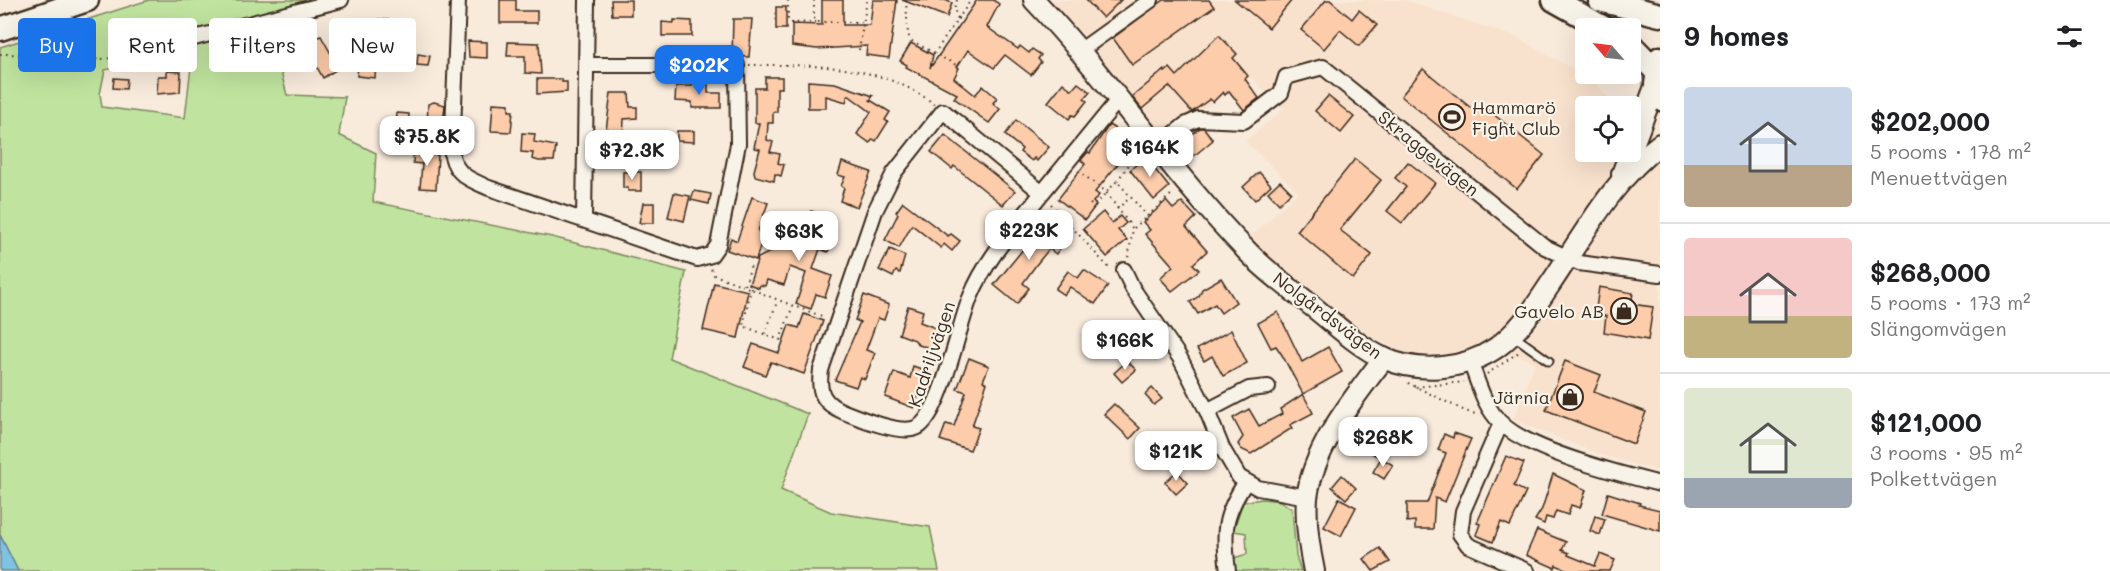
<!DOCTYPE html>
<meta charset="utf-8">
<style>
:root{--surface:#fff;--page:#f2f2f2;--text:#202124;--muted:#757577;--line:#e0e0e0;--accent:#1a73e8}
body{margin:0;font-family:Mali,sans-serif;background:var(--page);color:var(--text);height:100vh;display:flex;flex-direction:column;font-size:22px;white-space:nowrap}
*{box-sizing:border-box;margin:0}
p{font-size:20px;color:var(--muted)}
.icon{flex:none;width:33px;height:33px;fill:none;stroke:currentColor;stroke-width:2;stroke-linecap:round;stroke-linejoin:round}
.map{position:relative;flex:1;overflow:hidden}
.side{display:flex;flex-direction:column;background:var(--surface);width:450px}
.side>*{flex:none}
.top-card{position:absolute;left:18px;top:18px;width:570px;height:54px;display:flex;gap:12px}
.needle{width:39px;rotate:298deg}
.controls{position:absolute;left:1575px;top:18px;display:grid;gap:12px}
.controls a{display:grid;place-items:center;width:66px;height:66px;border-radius:6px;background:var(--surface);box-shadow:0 6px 24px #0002;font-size:30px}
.price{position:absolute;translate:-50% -51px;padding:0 14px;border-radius:12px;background:#fff;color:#222;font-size:20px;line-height:39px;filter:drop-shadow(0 2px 3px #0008)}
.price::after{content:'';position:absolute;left:50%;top:36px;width:18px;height:14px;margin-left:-9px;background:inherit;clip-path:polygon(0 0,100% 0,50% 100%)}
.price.selected{background:var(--accent);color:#fff}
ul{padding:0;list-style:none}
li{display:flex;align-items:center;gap:18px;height:150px;padding:0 24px}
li+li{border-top:2px solid var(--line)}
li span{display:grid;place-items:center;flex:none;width:168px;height:120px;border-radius:6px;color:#555}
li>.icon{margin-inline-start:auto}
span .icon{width:72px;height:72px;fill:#fffc;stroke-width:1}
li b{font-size:26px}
h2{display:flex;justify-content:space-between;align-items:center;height:72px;padding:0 24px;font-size:26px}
.pill{padding:0 21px;border-radius:6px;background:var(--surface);box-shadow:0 6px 24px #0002;font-size:21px;line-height:54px}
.pill.selected{background:var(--accent);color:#fff}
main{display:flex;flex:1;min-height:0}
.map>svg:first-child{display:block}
</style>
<main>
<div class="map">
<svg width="1660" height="571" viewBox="0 0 1660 571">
<rect width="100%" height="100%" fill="#f8ebdc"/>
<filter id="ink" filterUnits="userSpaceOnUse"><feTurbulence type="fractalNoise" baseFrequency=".0167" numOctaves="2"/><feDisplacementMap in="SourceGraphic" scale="12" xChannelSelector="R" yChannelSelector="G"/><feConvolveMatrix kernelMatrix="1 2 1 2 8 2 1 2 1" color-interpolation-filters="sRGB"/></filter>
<g filter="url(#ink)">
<polygon fill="#f9e2cd" points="1039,0 1405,0 1516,37 1591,79 1616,106 1586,106 1586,152 1630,152 1631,119 1660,136 1660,472 1598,454 1513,420 1535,362 1481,343 1452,354 1406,355 1379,341 1300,291 1247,240 1298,192 1245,141 1284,109 1250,77 1159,139"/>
<g fill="#c0e49f" stroke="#7e875e" stroke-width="1.5" fill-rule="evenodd">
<path d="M149 0H316L265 12 287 95 345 97 339 135 376 153 373 202 552 237 686 272 669 358 808 414 781 490 831 512 930 527 939 571H18L0 535V47ZM193 49 185 118 102 107 100 94 105 70Z"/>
<polygon points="1262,499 1280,501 1292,509 1296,556 1301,571 1235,571 1234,558 1247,554 1246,533 1233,531 1243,502"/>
</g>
<polygon fill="#80c2e1" stroke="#648593" stroke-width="1.5" points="0,535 18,571 0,571"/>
<g fill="#fcccab" stroke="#3b2a1e" stroke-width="1.5">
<polygon points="500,0 516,0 516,11 537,11 537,23 500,23"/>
<polygon points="611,0 631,0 631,15 612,15"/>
<polygon points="822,0 843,0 843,25 870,25 873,0 897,0 889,58 866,55 867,46 817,49 792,46 792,24 822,25"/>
<polygon points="902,0 945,0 952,3 947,17"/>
<polygon points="977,0 993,0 999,4 987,27 1018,49 1020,46 1029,53 1032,49 1041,55 1038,59 1041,62 1031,75 1005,55 994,68 968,50 957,67 959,68 954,78 975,95 983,86 997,98 993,103 1000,109 989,123 954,98 957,94 906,67 907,65 900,61 911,43 933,55 930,68"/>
<polygon points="1086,0 1121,0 1103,18"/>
<polygon points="1164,0 1209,0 1214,7 1132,65 1113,38"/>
<polygon points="1235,0 1292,0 1269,28"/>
<polygon points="1326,0 1330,0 1352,19 1359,10 1377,25 1359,46 1340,30 1324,49 1301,30"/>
<rect x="776" y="7" width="10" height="22"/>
<polygon points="378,19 389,20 388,37 376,36"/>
<polygon points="733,19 752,19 749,57 732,56"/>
<polygon points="674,20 692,21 692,36 662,36 662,22 674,23"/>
<polygon points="1219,35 1237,54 1233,58 1248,76 1245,79 1259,98 1244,110 1229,91 1225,95 1223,92 1213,102 1210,99 1192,112 1169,86 1142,109 1132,97 1164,70 1165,72 1170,68 1177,76"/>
<polygon points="321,36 339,68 323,78 313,60 287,67 283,49"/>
<polygon points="468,41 487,42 487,58 469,57"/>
<polygon points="508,42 539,43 541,74 525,73 525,56 507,56"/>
<polygon points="364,51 377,52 375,78 357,76 359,52"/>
<polygon points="418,54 430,56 428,66 417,65"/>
<polygon points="1423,69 1476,112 1482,105 1544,155 1517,189 1401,96"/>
<polygon points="167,71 181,72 180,92 157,94 158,76 167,76"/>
<polygon points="765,77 782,77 782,88 777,88 777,112 773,112 773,123 768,123 767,140 773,142 770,152 780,154 778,163 784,165 781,176 775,174 774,181 755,176 754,171 760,149 754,148 759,123 755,123 755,88 765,88"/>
<polygon points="114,78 127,79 126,89 113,88"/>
<polygon points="537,79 562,79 562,82 567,82 567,92 537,94"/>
<polygon points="808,81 835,83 873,96 870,100 890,112 885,120 888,122 876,141 873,139 870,143 857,134 871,112 848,95 846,102 826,96 826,108 808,108"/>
<polygon points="693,82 708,82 708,93 721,93 721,108 692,108 692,102 675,101 676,86 692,86"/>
<polygon points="1063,83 1072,90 1078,83 1090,92 1084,99 1087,101 1075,116 1072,115 1069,119 1048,102"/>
<polygon points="611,93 629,93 630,107 637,107 637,118 624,119 623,139 605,138"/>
<polygon points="1328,96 1354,117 1341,133 1315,111"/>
<polygon points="434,102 445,105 442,134 433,133 433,126 427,125 428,104"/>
<polygon points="493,103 509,104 509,111 513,111 511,132 491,131"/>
<polygon points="397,113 409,114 408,131 396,130"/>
<polygon points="1016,120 1049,147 1037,161 1034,158 1032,161 1020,152 1022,149 1005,135"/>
<polygon points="1109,125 1128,137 1127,140 1133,145 1095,192 1099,195 1093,202 1096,205 1085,220 1058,199 1085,164 1081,160 1088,152 1090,153"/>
<polygon points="1200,128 1204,128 1213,140 1194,156 1183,141"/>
<polygon points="677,131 694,131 694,142 677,141"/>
<polygon points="522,133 535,134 534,142 556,146 554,161 539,161 532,159 533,153 521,152"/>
<polygon points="945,135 1015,191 1003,205 954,166 952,169 931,152"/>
<polygon points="414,146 428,147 428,154 438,155 436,189 420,188 422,164 413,163"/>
<polygon points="1145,157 1169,187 1154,200 1130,170"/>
<polygon points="1355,159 1381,180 1340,230 1372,255 1353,279 1297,231"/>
<polygon points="842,162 871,172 857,207 840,201 844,188 841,186 845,177 838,175"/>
<polygon points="1408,162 1435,183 1402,223 1387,211 1406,187 1395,178"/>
<polygon points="623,172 641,172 641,191 628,191 628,188 623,188"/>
<polygon points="1259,172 1271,185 1255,200 1243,187"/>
<polygon points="1280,181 1291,192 1279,204 1268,192"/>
<polygon points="694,191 711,194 709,204 691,200"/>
<polygon points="674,193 690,196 684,221 668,217"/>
<polygon points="752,197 768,203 758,231 764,233 756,260 727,250 731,238 737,241"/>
<polygon points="1166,201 1173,209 1182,202 1196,217 1186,227 1207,251 1193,264 1199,270 1172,291 1160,278 1173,266 1145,234 1150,230 1143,222"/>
<polygon points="903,202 948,236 951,234 960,241 952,251 944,244 941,248 912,225 899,248 885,240 898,214 896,212"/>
<polygon points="643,203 654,203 654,223 639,223"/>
<polygon points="811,211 825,216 824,220 830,222 826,233 833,236 828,252 820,249 813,269 832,276 825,297 816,294 811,309 796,304 806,273 790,267 784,285 767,280 765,286 760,285 759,288 749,284 758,258 784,245 798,250"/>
<polygon points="1103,212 1112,223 1120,216 1126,223 1118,230 1127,240 1107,257 1083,229"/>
<polygon points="1050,216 1058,223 1050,233 1064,243 1056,254 1049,249 1036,265 1023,283 1029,288 1017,304 994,285"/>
<polygon points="890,249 905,256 900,273 896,271 893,277 879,270"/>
<polygon points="1084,270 1108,286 1095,304 1070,287 1064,295 1055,289 1068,271 1078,278"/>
<polygon points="1221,278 1236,302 1221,313 1215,304 1198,314 1190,302 1199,296 1202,289"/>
<polygon points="714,283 748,291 738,338 703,330"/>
<polygon points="1599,287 1633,293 1631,304 1653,307 1648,340 1604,332 1606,316 1595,315"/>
<polygon points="864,295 889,305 884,320 878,318 866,350 875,353 865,379 860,377 856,387 835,380 860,322 855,320"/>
<polygon points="908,306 923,311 920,322 938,329 937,332 939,333 932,348 918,345 915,340 899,334"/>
<polygon points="1278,312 1302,362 1328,347 1342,372 1303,394 1282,355 1276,346 1271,348 1258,323"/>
<polygon points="804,314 823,321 804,374 771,362 765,375 744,367 753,344 779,353 789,325 799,328"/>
<polygon points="1231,330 1247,363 1223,376 1212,356 1204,361 1197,349"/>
<polygon points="969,358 989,366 983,381 987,383 972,426 979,428 970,450 940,440 946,424 954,426 966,392 957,389"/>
<polygon points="1127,361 1136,370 1122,382 1114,373"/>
<polygon points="1565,361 1601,375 1594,392 1646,412 1634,444 1546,410"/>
<polygon points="913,366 927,371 914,408 885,397 894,372 910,378"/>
<polygon points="1152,388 1162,399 1154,405 1145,395"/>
<polygon points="1303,394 1313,413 1290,425 1292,428 1251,454 1241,449 1238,444 1243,437 1233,418 1249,409 1259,426 1282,414 1280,409"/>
<polygon points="1114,404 1140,428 1130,439 1104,414"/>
<polygon points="1372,430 1391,441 1380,458 1362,447"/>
<polygon points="1454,433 1471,439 1467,448 1445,502 1435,498 1433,529 1415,529 1415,521 1407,522 1407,503 1427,503 1446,453 1438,450 1444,434 1453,438"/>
<polygon points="1506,456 1524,463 1514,486 1526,492 1510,526 1501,522 1493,542 1476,535 1480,524 1477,523"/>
<polygon points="1381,458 1393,465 1384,479 1373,472"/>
<polygon points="1177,471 1188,483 1176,494 1165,482"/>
<polygon points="1553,474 1586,490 1580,508 1571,505 1568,515 1556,511 1553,519 1546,517 1544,524 1535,520 1542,509"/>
<polygon points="1342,475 1356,488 1346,499 1332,487"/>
<polygon points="1608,493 1640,503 1639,505 1660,510 1660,531 1602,514"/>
<polygon points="1339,498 1356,507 1341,536 1324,527"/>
<polygon points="1595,516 1605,519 1600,535 1590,531"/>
<polygon points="1537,530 1566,542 1562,550 1569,553 1568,555 1595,566 1600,554 1615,560 1610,571 1570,571 1556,565 1555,568 1526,555"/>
<polygon points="1380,548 1390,562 1373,571 1364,559"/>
</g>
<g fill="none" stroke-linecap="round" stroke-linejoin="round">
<defs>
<polyline id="lane" points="1514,336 1549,361"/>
<g id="street">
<path d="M458 0 452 156C457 176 471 180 489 188L697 259 711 255 718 245 738 144 737 65H588"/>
<polyline points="1081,50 1151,0"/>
<polyline points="144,51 341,0"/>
<polyline points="1157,148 1185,125 1198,119 1244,121 1281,93 1286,77 1323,67 1545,247 1579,263 1660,274"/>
<path d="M1042 193C1016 226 986 258 970 298 959 325 941 414 918 427 903 436 859 418 844 412 822 403 818 392 821 370L875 211 894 173 943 111 1042 193 1118 100"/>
<polyline points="584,219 587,0"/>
<polyline points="1124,270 1133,289 1180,358 1207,411 1222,448 1239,477 1258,488 1307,497"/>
<path d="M1470 361C1478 382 1484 407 1501 423 1529 451 1620 474 1660 484"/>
<polyline points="1207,411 1249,389 1268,387"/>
<polyline points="1501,423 1463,511 1460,534 1468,545 1527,571"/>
<path d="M1228 571C1223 532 1223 517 1245 483"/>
</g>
<g id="secondary">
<path d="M1034 0C1110 80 1171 173 1248 252 1269 274 1294 291 1317 310 1338 327 1359 347 1383 358 1420 374 1463 370 1496 348 1518 332 1534 309 1549 286 1582 238 1612 180 1660 144"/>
<polyline points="1622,174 1656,84"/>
<path d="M1314 571C1309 547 1305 523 1307 498 1313 447 1354 398 1384 358"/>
</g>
<g id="primary">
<polyline points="1554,0 1604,28"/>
<polyline points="1600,0 1660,15"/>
<polyline points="0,29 87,0"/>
<polyline points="1630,44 1656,71"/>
<polyline points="1660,58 1656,84 1660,99"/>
</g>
</defs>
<use href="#lane" stroke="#3b2a1e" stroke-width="11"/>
<use href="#street" stroke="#3b2a1e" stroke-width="18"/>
<use href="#secondary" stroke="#3b2a1e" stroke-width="24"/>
<use href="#primary" stroke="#3b2a1e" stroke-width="27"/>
<g stroke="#3b2a1e" stroke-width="2" stroke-dasharray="1.5 4.5" stroke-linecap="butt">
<polyline points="788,0 788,20 791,23 817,22"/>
<polyline points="814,0 814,18 817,22 864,22"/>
<polyline points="906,0 908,35 912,41 956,65"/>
<polyline points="957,0 954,9 958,19"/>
<polyline points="859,50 867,0"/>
<path d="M0 54C43 54 89 66 131 54"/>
<polyline points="934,54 971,0"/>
<path d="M749 65C812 65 881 63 934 104"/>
<polyline points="1078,171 1105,191 1133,229 1128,258"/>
<polyline points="1117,181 1134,158"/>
<polyline points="1051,204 1108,267 1113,268"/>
<polyline points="1090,204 1094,206 1117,181 1147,216"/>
<polyline points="1117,209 1131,197"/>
<polyline points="1134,228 1174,192"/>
<path d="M711 269 714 275C752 288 787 305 825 317"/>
<polyline points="745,285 751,265"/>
<polyline points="751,288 743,326 780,340 792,308"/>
<polyline points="765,334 777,302"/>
<polyline points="1487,374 1519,352"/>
<polyline points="1408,383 1465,411 1479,415"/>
<polyline points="1416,387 1464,382"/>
</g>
<use href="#lane" stroke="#f7f3e8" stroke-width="7"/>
<use href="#street" stroke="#f7f3e8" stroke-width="14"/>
<use href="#secondary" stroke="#f7f3e8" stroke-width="20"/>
<use href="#primary" stroke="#f7f3e8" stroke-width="22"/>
</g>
</g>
<defs>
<symbol id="stadium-ring" viewBox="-11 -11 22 22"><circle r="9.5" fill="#f7f3e8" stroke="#3b2a1e" stroke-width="1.5"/><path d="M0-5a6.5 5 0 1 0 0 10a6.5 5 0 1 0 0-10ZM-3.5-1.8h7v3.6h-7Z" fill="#3b2a1e"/></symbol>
<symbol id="shop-ring" viewBox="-11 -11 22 22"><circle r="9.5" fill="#f7f3e8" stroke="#3b2a1e" stroke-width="1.5"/><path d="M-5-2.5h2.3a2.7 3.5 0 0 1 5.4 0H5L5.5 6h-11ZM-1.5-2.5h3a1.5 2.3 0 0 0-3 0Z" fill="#3b2a1e"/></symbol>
</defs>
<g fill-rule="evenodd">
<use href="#stadium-ring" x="1437" y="102" width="30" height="30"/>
<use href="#shop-ring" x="1609" y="296" width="30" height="30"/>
<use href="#shop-ring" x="1555" y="382" width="30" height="30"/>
</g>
<g text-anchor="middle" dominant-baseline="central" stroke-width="4.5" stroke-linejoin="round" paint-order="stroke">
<g font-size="18" fill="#3b2a1e" stroke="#f7f3e8" text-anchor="end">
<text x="1472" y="107" text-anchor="start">Hammarö<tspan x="1472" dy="21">Fight Club</tspan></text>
<text x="1604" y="311">Gavelo AB</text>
<text x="1550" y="397">Järnia</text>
</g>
<g font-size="18" fill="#3b2a1e" stroke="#f7f3e8">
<text transform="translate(1429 153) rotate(39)">Skraggevägen</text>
<text transform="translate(1328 315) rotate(37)">Nolgårdsvägen</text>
<text transform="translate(931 354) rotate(-71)">Kadriljvägen</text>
</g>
</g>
</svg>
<div class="controls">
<a><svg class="needle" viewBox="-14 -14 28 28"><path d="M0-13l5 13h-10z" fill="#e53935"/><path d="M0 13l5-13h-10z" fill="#757577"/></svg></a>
<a><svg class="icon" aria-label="locate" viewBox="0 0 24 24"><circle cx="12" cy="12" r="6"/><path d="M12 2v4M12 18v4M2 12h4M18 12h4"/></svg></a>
</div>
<b class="price selected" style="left:699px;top:96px">$202K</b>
<b class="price" style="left:427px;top:167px">$75.8K</b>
<b class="price" style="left:1150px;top:178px">$164K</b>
<b class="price" style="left:632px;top:181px">$72.3K</b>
<b class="price" style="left:1029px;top:261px">$223K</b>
<b class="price" style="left:799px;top:262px">$63K</b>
<b class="price" style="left:1125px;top:371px">$166K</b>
<b class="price" style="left:1383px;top:468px">$268K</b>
<b class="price" style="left:1176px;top:482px">$121K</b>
<div class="top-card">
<a class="pill selected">Buy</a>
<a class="pill">Rent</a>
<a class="pill">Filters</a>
<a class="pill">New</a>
</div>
</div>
<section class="side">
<h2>9 homes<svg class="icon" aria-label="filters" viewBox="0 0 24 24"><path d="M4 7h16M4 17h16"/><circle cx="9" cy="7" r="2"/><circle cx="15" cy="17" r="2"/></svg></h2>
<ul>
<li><span style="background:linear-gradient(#c9d6e8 65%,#b9a48a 0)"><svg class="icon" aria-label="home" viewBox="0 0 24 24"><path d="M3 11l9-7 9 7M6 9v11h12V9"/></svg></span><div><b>$202,000</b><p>5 rooms · 178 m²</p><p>Menuettvägen</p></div></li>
<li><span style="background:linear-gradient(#f6c9c9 65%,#c2b280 0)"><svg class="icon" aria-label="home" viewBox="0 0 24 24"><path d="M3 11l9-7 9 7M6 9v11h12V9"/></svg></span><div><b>$268,000</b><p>5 rooms · 173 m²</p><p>Slängomvägen</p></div></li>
<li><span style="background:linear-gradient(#dfe7d0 75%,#9aa5b1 0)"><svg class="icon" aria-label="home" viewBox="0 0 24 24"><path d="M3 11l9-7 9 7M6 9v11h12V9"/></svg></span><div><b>$121,000</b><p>3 rooms · 95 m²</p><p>Polkettvägen</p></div></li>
</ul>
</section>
</main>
